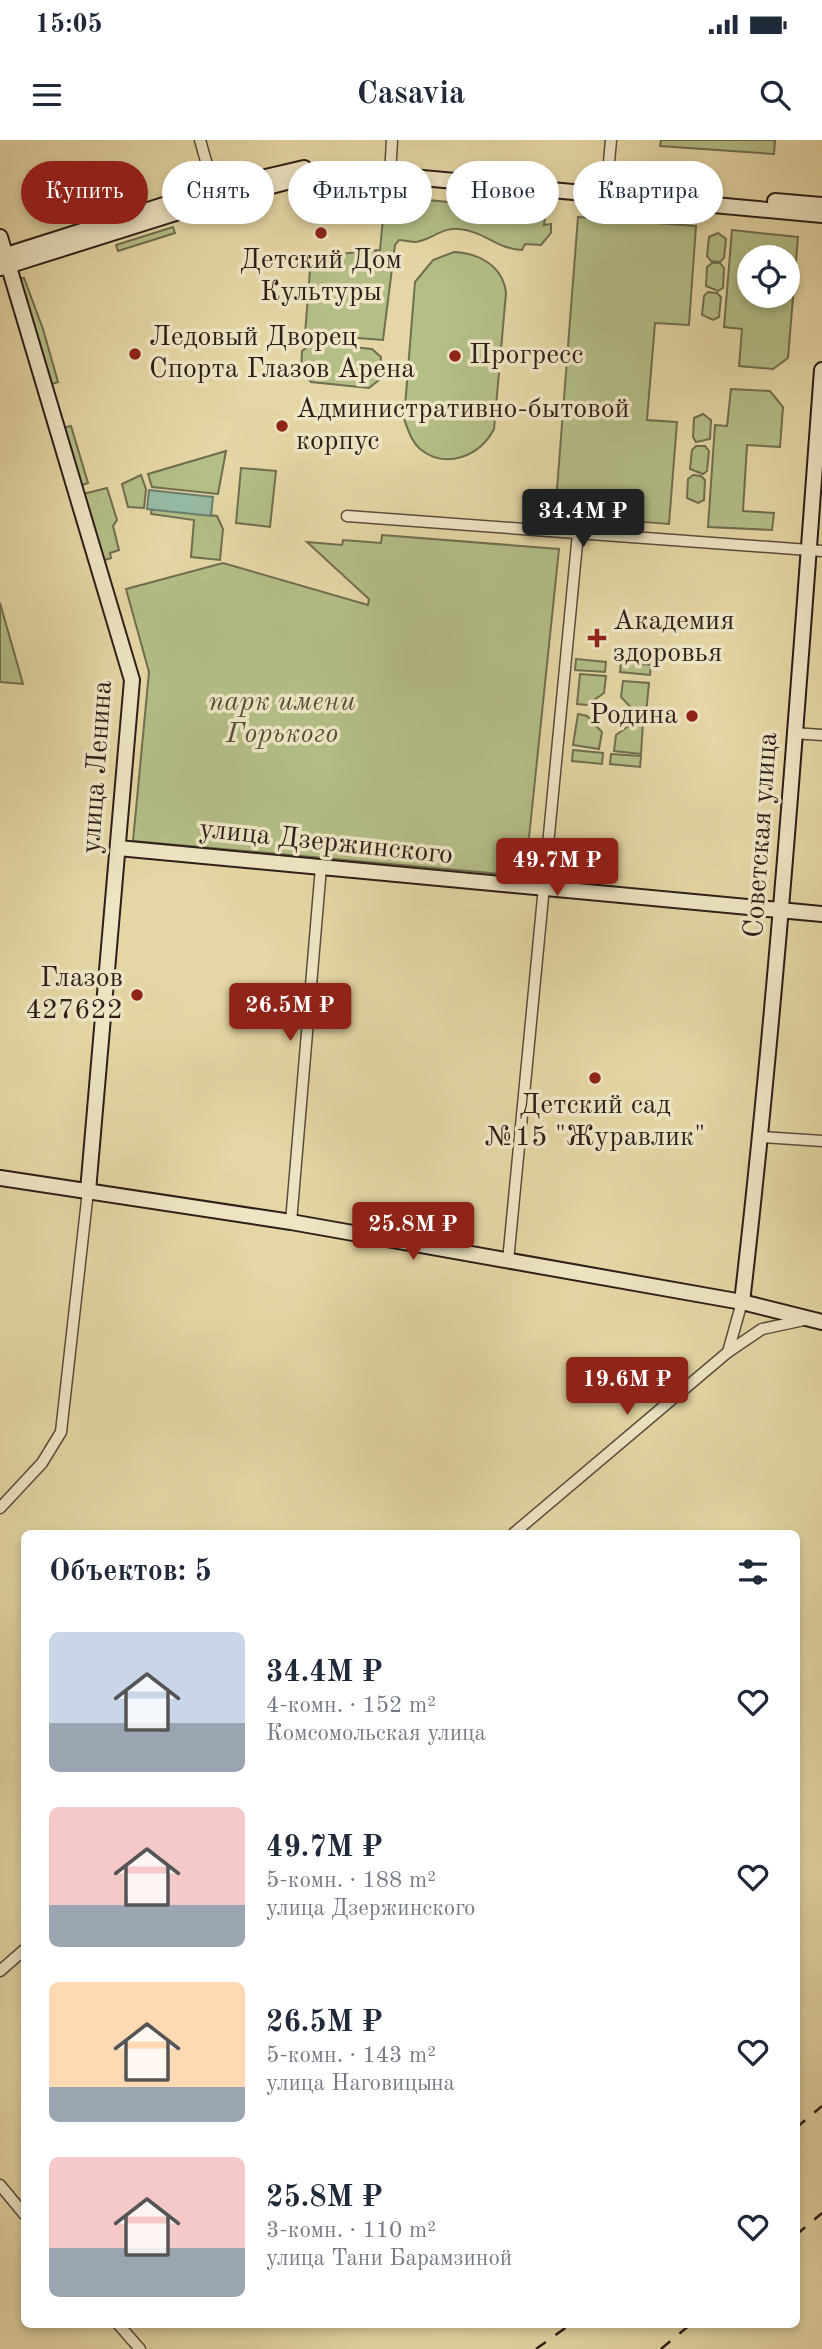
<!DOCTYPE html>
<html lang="ru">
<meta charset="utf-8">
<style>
:root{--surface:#fff;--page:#f2f2f3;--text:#1f2937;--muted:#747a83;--accent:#8f2418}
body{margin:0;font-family:"Old Standard TT",serif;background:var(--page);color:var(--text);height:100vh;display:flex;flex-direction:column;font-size:26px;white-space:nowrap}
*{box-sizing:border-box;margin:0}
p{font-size:23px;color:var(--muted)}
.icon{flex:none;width:38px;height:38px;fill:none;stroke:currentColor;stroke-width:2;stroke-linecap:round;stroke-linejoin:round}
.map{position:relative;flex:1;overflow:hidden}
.sheet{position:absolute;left:21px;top:1390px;width:779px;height:798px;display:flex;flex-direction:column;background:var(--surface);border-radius:10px;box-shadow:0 4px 10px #0003}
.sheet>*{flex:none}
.banner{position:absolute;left:21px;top:21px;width:780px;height:63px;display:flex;gap:14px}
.fabs{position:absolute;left:737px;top:105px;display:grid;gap:14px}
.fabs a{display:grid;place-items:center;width:63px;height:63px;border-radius:50%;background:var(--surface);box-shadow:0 4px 10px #0003;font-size:35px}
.price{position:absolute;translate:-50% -60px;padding:0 16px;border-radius:7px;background:var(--accent);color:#fff;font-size:23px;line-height:46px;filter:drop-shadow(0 2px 4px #0008)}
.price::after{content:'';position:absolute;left:50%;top:42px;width:21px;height:16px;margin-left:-10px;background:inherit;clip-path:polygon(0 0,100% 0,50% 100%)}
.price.on{background:#222;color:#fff}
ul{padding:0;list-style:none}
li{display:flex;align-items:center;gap:21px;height:175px;padding:0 28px}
li span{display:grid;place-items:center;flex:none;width:196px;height:140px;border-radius:10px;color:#555}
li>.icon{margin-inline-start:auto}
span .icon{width:84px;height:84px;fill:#fffc;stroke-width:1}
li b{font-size:30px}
h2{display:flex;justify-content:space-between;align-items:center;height:84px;padding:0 28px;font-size:30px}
.chip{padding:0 24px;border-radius:32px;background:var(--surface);box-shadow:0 4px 10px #0003;font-size:24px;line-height:63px}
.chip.on{background:var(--accent);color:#fff}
.status{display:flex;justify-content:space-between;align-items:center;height:49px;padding:0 35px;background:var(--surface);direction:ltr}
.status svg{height:19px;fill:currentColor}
header{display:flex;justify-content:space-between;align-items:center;height:91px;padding:0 28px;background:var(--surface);font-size:32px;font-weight:700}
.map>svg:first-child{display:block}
</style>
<div class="status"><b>15:05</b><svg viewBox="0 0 49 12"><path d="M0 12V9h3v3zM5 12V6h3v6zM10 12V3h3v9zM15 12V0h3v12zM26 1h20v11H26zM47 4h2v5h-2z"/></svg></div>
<header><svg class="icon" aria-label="menu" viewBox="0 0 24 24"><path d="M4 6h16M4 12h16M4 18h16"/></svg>Casavia<svg class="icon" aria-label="search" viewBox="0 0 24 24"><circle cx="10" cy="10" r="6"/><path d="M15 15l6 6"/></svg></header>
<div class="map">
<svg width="822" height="2209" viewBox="0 0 822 2209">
<rect width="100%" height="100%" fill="#e5d7a5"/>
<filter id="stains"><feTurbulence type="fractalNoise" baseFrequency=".00286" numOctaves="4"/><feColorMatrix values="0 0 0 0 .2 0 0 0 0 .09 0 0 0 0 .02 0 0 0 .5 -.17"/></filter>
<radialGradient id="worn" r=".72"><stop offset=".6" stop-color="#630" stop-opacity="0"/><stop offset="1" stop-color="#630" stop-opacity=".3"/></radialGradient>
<g fill="#b4be87" stroke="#706e50" stroke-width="2" fill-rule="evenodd">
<polygon points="661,0 775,0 774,14 660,6"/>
<path d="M385 56 546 71 544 85 551 84V93L541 105 525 104 522 110C497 109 484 91 459 89 442 87 431 100 416 102 410 102 404 100 399 100L395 105 383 200 305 194 310 130 340 123V114L380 110Z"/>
<polygon points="578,77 696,86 689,185 655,183 647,280 677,282 669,384 555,375"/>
<polygon points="173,87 175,93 118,111 116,105"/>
<path d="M732 90 798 97 788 218 773 229 739 226 742 189 724 187ZM788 117V156H749V117Z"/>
<polygon points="718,93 726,99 724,118 720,122 711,121 707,116 709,97"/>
<path d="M454 112C479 113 503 126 506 153L494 289C480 316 446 330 420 309 411 301 408 289 404 279L415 142 433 120Z"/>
<polygon points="712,123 720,123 724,128 723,148 718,151 706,146 707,127"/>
<polygon points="20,138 24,138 43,189 58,242 49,245 18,141"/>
<polygon points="708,152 717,153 721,157 719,177 713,180 702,175 704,156"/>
<polygon points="313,203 372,209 381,217 379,240 369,248 311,242 301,232 302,211"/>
<polygon points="731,249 770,251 783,267 780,307 747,305 743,371 774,373 772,390 708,387 715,285 727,286"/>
<polygon points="703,274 711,280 710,299 696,302 693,297 694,278"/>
<polygon points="71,286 88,343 80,346 63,288"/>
<polygon points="696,306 705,306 709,311 707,331 703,334 690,329 692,310"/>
<polygon points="226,311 218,354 152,347 148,334"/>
<polygon points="241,328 276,331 270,387 236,383"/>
<polygon points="141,335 146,349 144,368 128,367 122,344"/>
<polygon points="693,335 701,336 705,340 704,360 698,363 687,358 688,339"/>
<polygon points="107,348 117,380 113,386 119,410 110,413 111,418 102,421 83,354"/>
<polygon points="152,368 217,376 223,389 220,420 191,417 194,380 151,374"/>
<polygon points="382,395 559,409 525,736 133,701 149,532 126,449 223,423 368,465 369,459 307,402 342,405 343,400 381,403"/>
<polygon points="0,463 23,544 0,542"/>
<polygon points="576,519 606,522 605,532 575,530"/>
<polygon points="621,522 651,525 650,535 620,532"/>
<polygon points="580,534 606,536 604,553 587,565 577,564"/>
<polygon points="623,541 649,543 646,574 636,573 621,557"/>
<polygon points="578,574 587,576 602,592 599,609 573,605"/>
<polygon points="634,582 643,583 641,614 614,611 616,595"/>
<polygon points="573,610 603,613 602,624 572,621"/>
<polygon points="611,614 641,616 640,627 610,624"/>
</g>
<polygon fill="#96baa4" stroke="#6c7c6c" stroke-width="2" points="149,350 213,357 211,376 147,369"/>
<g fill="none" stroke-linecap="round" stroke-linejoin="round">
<defs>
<g id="street">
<polyline points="200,0 215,53"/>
<polyline points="390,35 392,0"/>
<polyline points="606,56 611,0"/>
<polyline points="347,376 822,411"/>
<polyline points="793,593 822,595"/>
<polyline points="761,997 822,1001"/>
<polyline points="291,1082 321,727"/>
<polyline points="508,1121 578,393"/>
<polyline points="728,1212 762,1189 804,1180"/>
<polyline points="0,1368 42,1323 61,1292 88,1051"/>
<polyline points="514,1393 728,1212 742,1162"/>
<polyline points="0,1831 24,1810"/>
<polyline points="0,2045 24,2074"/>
<polyline points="118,2184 140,2209"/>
</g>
<g id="secondary">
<polyline points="775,61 822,65"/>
<polyline points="0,97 132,540 88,1051"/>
<polyline points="0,117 214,49 304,28"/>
<polyline points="1,128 217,60 310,36 338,33 390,35 822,75"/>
<polyline points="118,708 822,774"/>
<polyline points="0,1038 291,1082 742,1162 822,1182"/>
<path d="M742 1162C778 852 799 541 822 230"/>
</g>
</defs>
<use href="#street" stroke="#5b4c3c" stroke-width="13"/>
<use href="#secondary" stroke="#2d1e19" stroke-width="18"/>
<use href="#street" stroke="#eee5c4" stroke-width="10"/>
<use href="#secondary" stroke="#eee5c4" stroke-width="14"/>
<g stroke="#2d1e19" stroke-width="2.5" stroke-dasharray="12 12" stroke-linecap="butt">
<polyline points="796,1988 822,1966"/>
<polyline points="796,2095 822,2073"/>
<polyline points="536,2209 571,2184"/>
<polyline points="661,2209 691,2184"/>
</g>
</g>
<g fill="#8f2418" stroke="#eee5c4" stroke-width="2.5">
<circle cx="321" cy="93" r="7"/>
<circle cx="135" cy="214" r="7"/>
<circle cx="455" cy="216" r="7"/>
<circle cx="282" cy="286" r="7"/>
<path d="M593.5 487.5h7v7h7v7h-7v7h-7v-7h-7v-7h7z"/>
<circle cx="692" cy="576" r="7"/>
<circle cx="137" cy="855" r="7"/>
<circle cx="595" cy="938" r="7"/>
</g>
<g text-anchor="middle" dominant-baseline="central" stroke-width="7" stroke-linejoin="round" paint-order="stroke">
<g font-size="28" fill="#2d1e19" stroke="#eee5c4" text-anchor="start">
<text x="321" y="121" text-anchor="middle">Детский Дом<tspan x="321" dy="32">Культуры</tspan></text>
<text x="149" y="198">Ледовый Дворец<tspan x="149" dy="32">Спорта Глазов Арена</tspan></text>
<text x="469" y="216">Прогресс</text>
<text x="296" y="270">Административно-бытовой<tspan x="296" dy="32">корпус</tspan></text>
<text x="613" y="482">Академия<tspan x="613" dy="32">здоровья</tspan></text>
<text x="678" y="576" text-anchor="end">Родина</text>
<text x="123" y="839" text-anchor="end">Глазов<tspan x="123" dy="32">427622</tspan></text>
<text x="595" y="966" text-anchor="middle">Детский сад<tspan x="595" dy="32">№15 "Журавлик"</tspan></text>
</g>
<g font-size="28" font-style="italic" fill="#564e3a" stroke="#eee5c4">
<text x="282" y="563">парк имени<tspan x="282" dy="32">Горького</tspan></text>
</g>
<g font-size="28" fill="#2d1e19" stroke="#eee5c4">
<text transform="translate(98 627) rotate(-86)">улица Ленина</text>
<text transform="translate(762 695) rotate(-86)">Советская улица</text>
<text transform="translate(326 703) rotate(6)">улица Дзержинского</text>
</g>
</g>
<rect width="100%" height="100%" filter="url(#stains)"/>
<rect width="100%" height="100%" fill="url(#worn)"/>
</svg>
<div class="fabs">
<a><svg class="icon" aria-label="locate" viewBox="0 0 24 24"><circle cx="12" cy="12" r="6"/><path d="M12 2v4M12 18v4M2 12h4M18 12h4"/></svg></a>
</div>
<b class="price on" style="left:583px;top:409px">34.4M ₽</b>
<b class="price" style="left:557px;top:758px">49.7M ₽</b>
<b class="price" style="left:290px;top:903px">26.5M ₽</b>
<b class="price" style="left:413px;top:1122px">25.8M ₽</b>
<b class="price" style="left:627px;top:1277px">19.6M ₽</b>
<div class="banner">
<a class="chip on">Купить</a>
<a class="chip">Снять</a>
<a class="chip">Фильтры</a>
<a class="chip">Новое</a>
<a class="chip">Квартира</a>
</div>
<section class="sheet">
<h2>Объектов: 5<svg class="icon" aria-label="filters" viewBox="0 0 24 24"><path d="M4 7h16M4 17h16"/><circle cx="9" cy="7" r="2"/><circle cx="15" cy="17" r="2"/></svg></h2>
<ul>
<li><span style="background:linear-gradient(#c9d6e8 65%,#9aa5b1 0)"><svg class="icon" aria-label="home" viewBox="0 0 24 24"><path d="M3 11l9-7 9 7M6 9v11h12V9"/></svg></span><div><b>34.4M ₽</b><p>4-комн. · 152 m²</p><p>Комсомольская улица</p></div><svg class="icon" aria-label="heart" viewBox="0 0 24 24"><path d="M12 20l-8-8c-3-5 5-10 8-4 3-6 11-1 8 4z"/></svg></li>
<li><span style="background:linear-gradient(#f6c9c9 70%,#9aa5b1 0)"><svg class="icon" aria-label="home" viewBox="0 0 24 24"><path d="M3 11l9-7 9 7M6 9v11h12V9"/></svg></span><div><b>49.7M ₽</b><p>5-комн. · 188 m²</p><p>улица Дзержинского</p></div><svg class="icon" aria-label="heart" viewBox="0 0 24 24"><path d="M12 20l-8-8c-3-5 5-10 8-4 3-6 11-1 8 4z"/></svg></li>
<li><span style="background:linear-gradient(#ffd9b3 75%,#9aa5b1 0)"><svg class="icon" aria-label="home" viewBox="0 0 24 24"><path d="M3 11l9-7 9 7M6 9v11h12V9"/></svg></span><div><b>26.5M ₽</b><p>5-комн. · 143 m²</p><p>улица Наговицына</p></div><svg class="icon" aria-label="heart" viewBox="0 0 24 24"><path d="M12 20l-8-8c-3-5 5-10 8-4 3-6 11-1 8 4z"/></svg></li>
<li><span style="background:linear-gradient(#f6c9c9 65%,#9aa5b1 0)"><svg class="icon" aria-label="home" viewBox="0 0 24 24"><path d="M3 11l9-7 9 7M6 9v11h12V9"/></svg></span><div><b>25.8M ₽</b><p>3-комн. · 110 m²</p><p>улица Тани Барамзиной</p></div><svg class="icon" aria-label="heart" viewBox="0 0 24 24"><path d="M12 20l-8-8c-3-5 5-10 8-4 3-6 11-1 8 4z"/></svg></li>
</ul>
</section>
</div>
